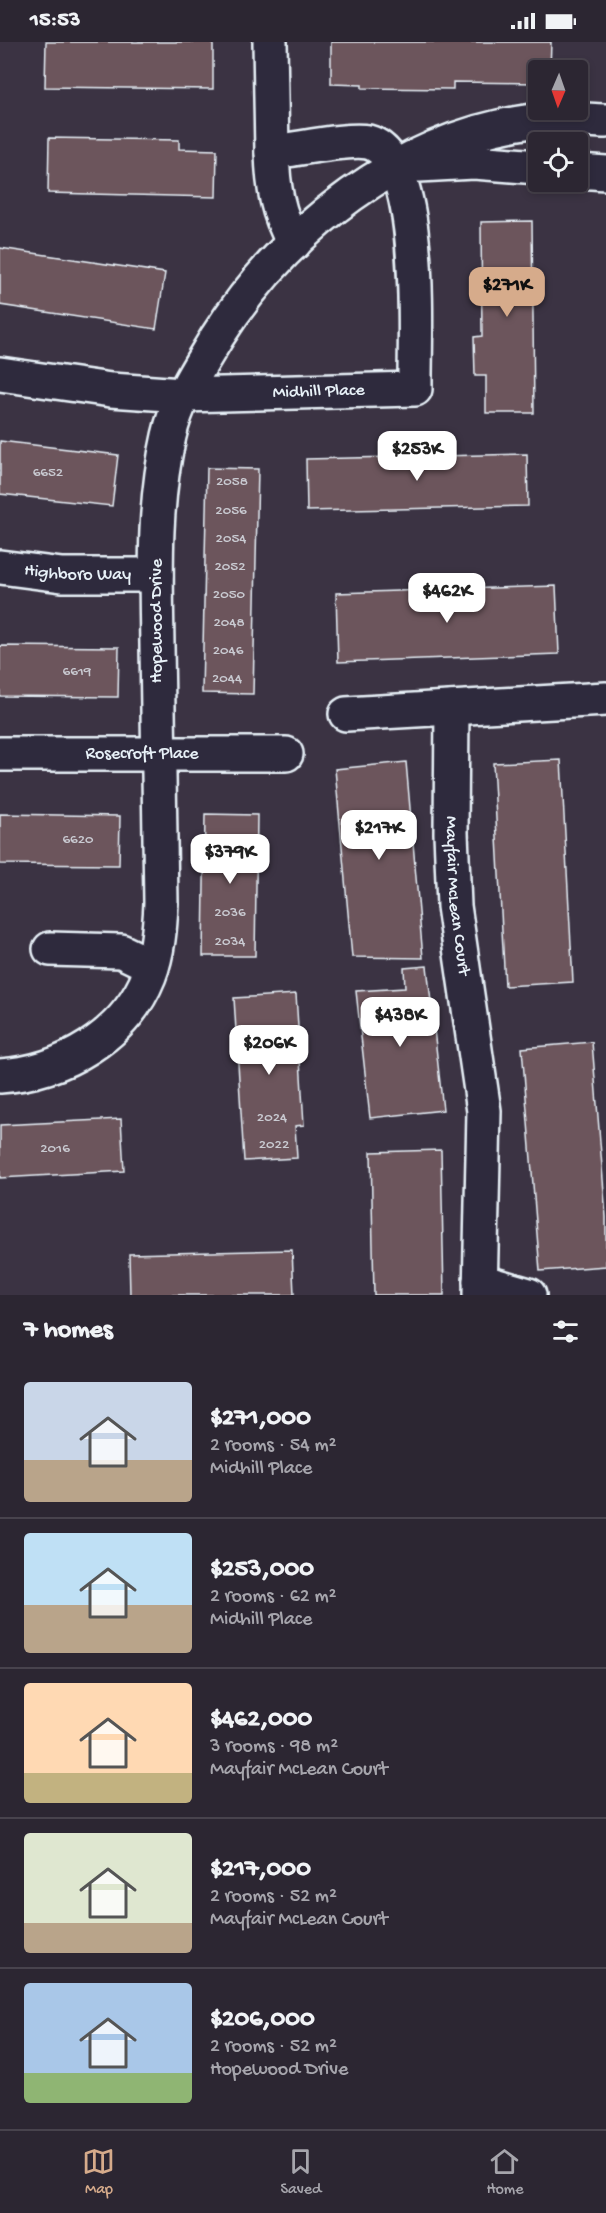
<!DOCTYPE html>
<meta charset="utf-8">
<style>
:root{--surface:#2c2632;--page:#38323e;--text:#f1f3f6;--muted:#a6a5ac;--line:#48434d;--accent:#d6ab8b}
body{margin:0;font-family:"Gochi Hand",sans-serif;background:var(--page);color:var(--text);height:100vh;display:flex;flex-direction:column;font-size:22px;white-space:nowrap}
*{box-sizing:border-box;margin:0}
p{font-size:20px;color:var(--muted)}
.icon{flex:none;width:33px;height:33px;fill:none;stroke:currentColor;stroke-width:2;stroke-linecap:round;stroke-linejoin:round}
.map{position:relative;height:1253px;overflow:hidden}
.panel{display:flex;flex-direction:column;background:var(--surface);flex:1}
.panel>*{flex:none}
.needle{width:39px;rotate:182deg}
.fabs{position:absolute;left:528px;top:18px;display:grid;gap:12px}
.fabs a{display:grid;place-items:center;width:60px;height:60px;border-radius:6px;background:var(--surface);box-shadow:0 3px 9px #0003,0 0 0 2px var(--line);font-size:30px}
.price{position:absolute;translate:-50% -51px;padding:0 14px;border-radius:12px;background:#fff;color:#222;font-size:20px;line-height:39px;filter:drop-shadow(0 2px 3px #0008)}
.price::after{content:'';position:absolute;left:50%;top:36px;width:18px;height:14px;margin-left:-9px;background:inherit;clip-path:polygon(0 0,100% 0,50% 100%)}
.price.current{background:var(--accent);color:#111}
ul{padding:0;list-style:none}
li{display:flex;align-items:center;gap:18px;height:150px;padding:0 24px}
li+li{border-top:2px solid var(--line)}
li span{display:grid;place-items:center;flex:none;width:168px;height:120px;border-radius:6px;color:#555}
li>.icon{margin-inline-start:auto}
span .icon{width:72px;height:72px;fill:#fffc;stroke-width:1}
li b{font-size:26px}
h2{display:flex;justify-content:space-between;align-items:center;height:72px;padding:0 24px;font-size:26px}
.status{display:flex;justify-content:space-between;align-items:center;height:42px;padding:0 30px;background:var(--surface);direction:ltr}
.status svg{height:16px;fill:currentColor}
.dock{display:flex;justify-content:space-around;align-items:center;height:84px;border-top:2px solid var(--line);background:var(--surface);font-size:16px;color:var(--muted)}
.dock a{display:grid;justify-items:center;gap:3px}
.dock .current{color:var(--accent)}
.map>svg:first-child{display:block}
</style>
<div class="status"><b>15:53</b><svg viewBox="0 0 49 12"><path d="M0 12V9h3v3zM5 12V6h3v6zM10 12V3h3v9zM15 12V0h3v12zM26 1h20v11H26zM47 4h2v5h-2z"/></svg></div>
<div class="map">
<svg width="606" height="1253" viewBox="0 0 606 1253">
<rect width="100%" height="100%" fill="#3b3343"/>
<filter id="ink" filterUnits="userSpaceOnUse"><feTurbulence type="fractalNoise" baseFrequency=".0167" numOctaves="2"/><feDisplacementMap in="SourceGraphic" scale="12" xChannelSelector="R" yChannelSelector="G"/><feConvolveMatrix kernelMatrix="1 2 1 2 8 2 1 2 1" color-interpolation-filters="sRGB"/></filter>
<g filter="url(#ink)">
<g fill="#6c555c" stroke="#e8f1f8" stroke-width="1.5">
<polygon points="46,0 213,0 213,47 45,45"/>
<polygon points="331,0 551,0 550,28 538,28 538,41 453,40 453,47 362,46 362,43 331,42"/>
<polygon points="49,96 179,98 179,107 217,108 216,155 48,151"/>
<polygon points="532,179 534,371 486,371 486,334 475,334 474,295 482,294 481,180"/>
<polygon points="0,206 165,231 156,287 0,263"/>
<polygon points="0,399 118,413 112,464 0,452"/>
<polygon points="527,412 528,464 307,469 306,417"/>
<polygon points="207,426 258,427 253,652 202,651"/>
<polygon points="556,544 559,612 338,620 336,551"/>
<polygon points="0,604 119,605 118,655 0,654"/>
<polygon points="561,718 573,940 505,944 493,721"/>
<polygon points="406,720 423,916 352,915 335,727"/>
<polygon points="0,772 120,774 119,823 0,822"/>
<polygon points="205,772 257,773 255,914 203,914"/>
<polygon points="427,924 443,1068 370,1076 356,949 405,946 404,926"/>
<polygon points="296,952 304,1083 295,1084 297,1116 244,1119 234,956"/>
<polygon points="592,1000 606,1175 606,1224 540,1229 522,1006"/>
<polygon points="121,1077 124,1129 0,1136 0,1083"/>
<polygon points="441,1108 444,1253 374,1253 371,1110"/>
<polygon points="292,1208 294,1253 130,1253 129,1212"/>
</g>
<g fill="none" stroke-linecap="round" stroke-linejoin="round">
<defs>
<g id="minor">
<polyline points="270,0 272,110"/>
<polyline points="419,123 474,120 538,125"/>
<polyline points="578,129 606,131"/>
<path id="s1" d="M0 332 111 348 182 353 415 347C414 298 427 115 368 100 347 96 295 108 272 110 273 145 277 171 294 201"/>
<path id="s2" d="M0 525 62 533H156"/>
<path id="s3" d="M452 666 451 791 454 864 484 1069 480 1253"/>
<polyline points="346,672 606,657"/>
<path id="s4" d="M0 712H286"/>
<polyline points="50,907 121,909 152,924"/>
<path d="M0 1034C63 1030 125 994 149 934 158 911 160 885 161 861 159 775 158 689 157 603 156 533 153 463 169 394 177 357 198 327 217 295 286 186 402 96 532 79 557 76 582 78 606 79"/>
<polyline points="480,1239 529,1253"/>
</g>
</defs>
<use href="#minor" stroke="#e8f1f8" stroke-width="38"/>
<use href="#minor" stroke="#2f2a3d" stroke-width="33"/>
</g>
</g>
<g text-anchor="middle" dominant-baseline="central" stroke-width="6" stroke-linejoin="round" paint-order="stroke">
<g font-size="15" fill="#c9cad1">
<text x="48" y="431">6652</text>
<text x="232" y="440">2058</text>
<text x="231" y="469">2056</text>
<text x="231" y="497">2054</text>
<text x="230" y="525">2052</text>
<text x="229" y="553">2050</text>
<text x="229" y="581">2048</text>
<text x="228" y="609">2046</text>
<text x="77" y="630">6619</text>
<text x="227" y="637">2044</text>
<text x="78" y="798">6620</text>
<text x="230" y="871">2036</text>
<text x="230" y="900">2034</text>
<text x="272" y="1076">2024</text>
<text x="274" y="1103">2022</text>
<text x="55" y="1107">2016</text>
</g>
<g font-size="18" fill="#e8f1f8" stroke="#2f2a3d">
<text stroke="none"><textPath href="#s1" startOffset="320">Midhill Place</textPath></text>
<text stroke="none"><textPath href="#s2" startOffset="78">Highboro Way</textPath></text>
<text transform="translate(157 579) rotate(-90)">Hopewood Drive</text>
<text stroke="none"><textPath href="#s4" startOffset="142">Rosecroft Place</textPath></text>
<text stroke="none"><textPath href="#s3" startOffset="188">Mayfair McLean Court</textPath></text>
</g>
</g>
</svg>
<div class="fabs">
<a><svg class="needle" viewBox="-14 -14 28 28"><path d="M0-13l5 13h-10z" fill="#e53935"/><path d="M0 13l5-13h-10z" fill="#a6a5ac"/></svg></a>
<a><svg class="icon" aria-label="locate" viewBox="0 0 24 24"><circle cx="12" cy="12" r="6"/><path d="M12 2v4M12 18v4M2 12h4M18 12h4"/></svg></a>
</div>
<b class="price current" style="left:507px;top:276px">$271K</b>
<b class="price" style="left:417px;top:440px">$253K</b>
<b class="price" style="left:447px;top:582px">$462K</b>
<b class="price" style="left:379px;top:819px">$217K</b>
<b class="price" style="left:230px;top:843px">$379K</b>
<b class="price" style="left:400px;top:1006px">$438K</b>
<b class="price" style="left:269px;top:1034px">$206K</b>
</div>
<section class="panel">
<h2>7 homes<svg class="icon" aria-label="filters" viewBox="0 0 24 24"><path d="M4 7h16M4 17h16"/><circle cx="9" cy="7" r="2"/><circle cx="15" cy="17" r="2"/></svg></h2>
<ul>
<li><span style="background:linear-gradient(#c9d6e8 65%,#b9a48a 0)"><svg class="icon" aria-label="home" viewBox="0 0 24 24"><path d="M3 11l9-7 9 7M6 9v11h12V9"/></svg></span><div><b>$271,000</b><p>2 rooms · 54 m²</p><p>Midhill Place</p></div></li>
<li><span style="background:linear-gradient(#bfe0f5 60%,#b9a48a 0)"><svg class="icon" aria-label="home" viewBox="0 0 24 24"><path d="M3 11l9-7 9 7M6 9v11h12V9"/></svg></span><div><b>$253,000</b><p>2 rooms · 62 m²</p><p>Midhill Place</p></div></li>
<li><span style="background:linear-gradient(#ffd9b3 75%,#c2b280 0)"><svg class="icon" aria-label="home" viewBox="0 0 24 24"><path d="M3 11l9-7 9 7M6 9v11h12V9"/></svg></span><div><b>$462,000</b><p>3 rooms · 98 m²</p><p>Mayfair McLean Court</p></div></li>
<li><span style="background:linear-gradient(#dfe7d0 75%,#b9a48a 0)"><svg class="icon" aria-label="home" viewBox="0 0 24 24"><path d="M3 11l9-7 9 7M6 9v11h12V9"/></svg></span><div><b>$217,000</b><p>2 rooms · 52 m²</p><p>Mayfair McLean Court</p></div></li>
<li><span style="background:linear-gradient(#a9c7e8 75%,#8fb573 0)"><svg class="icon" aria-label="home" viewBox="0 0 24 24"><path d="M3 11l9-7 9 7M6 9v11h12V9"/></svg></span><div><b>$206,000</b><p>2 rooms · 52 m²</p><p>Hopewood Drive</p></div></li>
</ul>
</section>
<nav class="dock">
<a class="current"><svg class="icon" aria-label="map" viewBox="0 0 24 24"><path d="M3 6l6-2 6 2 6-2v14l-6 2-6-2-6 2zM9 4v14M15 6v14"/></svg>Map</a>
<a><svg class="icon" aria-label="saved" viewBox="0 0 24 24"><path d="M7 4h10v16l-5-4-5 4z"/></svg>Saved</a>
<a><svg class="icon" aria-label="home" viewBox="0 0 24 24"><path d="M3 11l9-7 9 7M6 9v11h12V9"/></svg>Home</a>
</nav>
